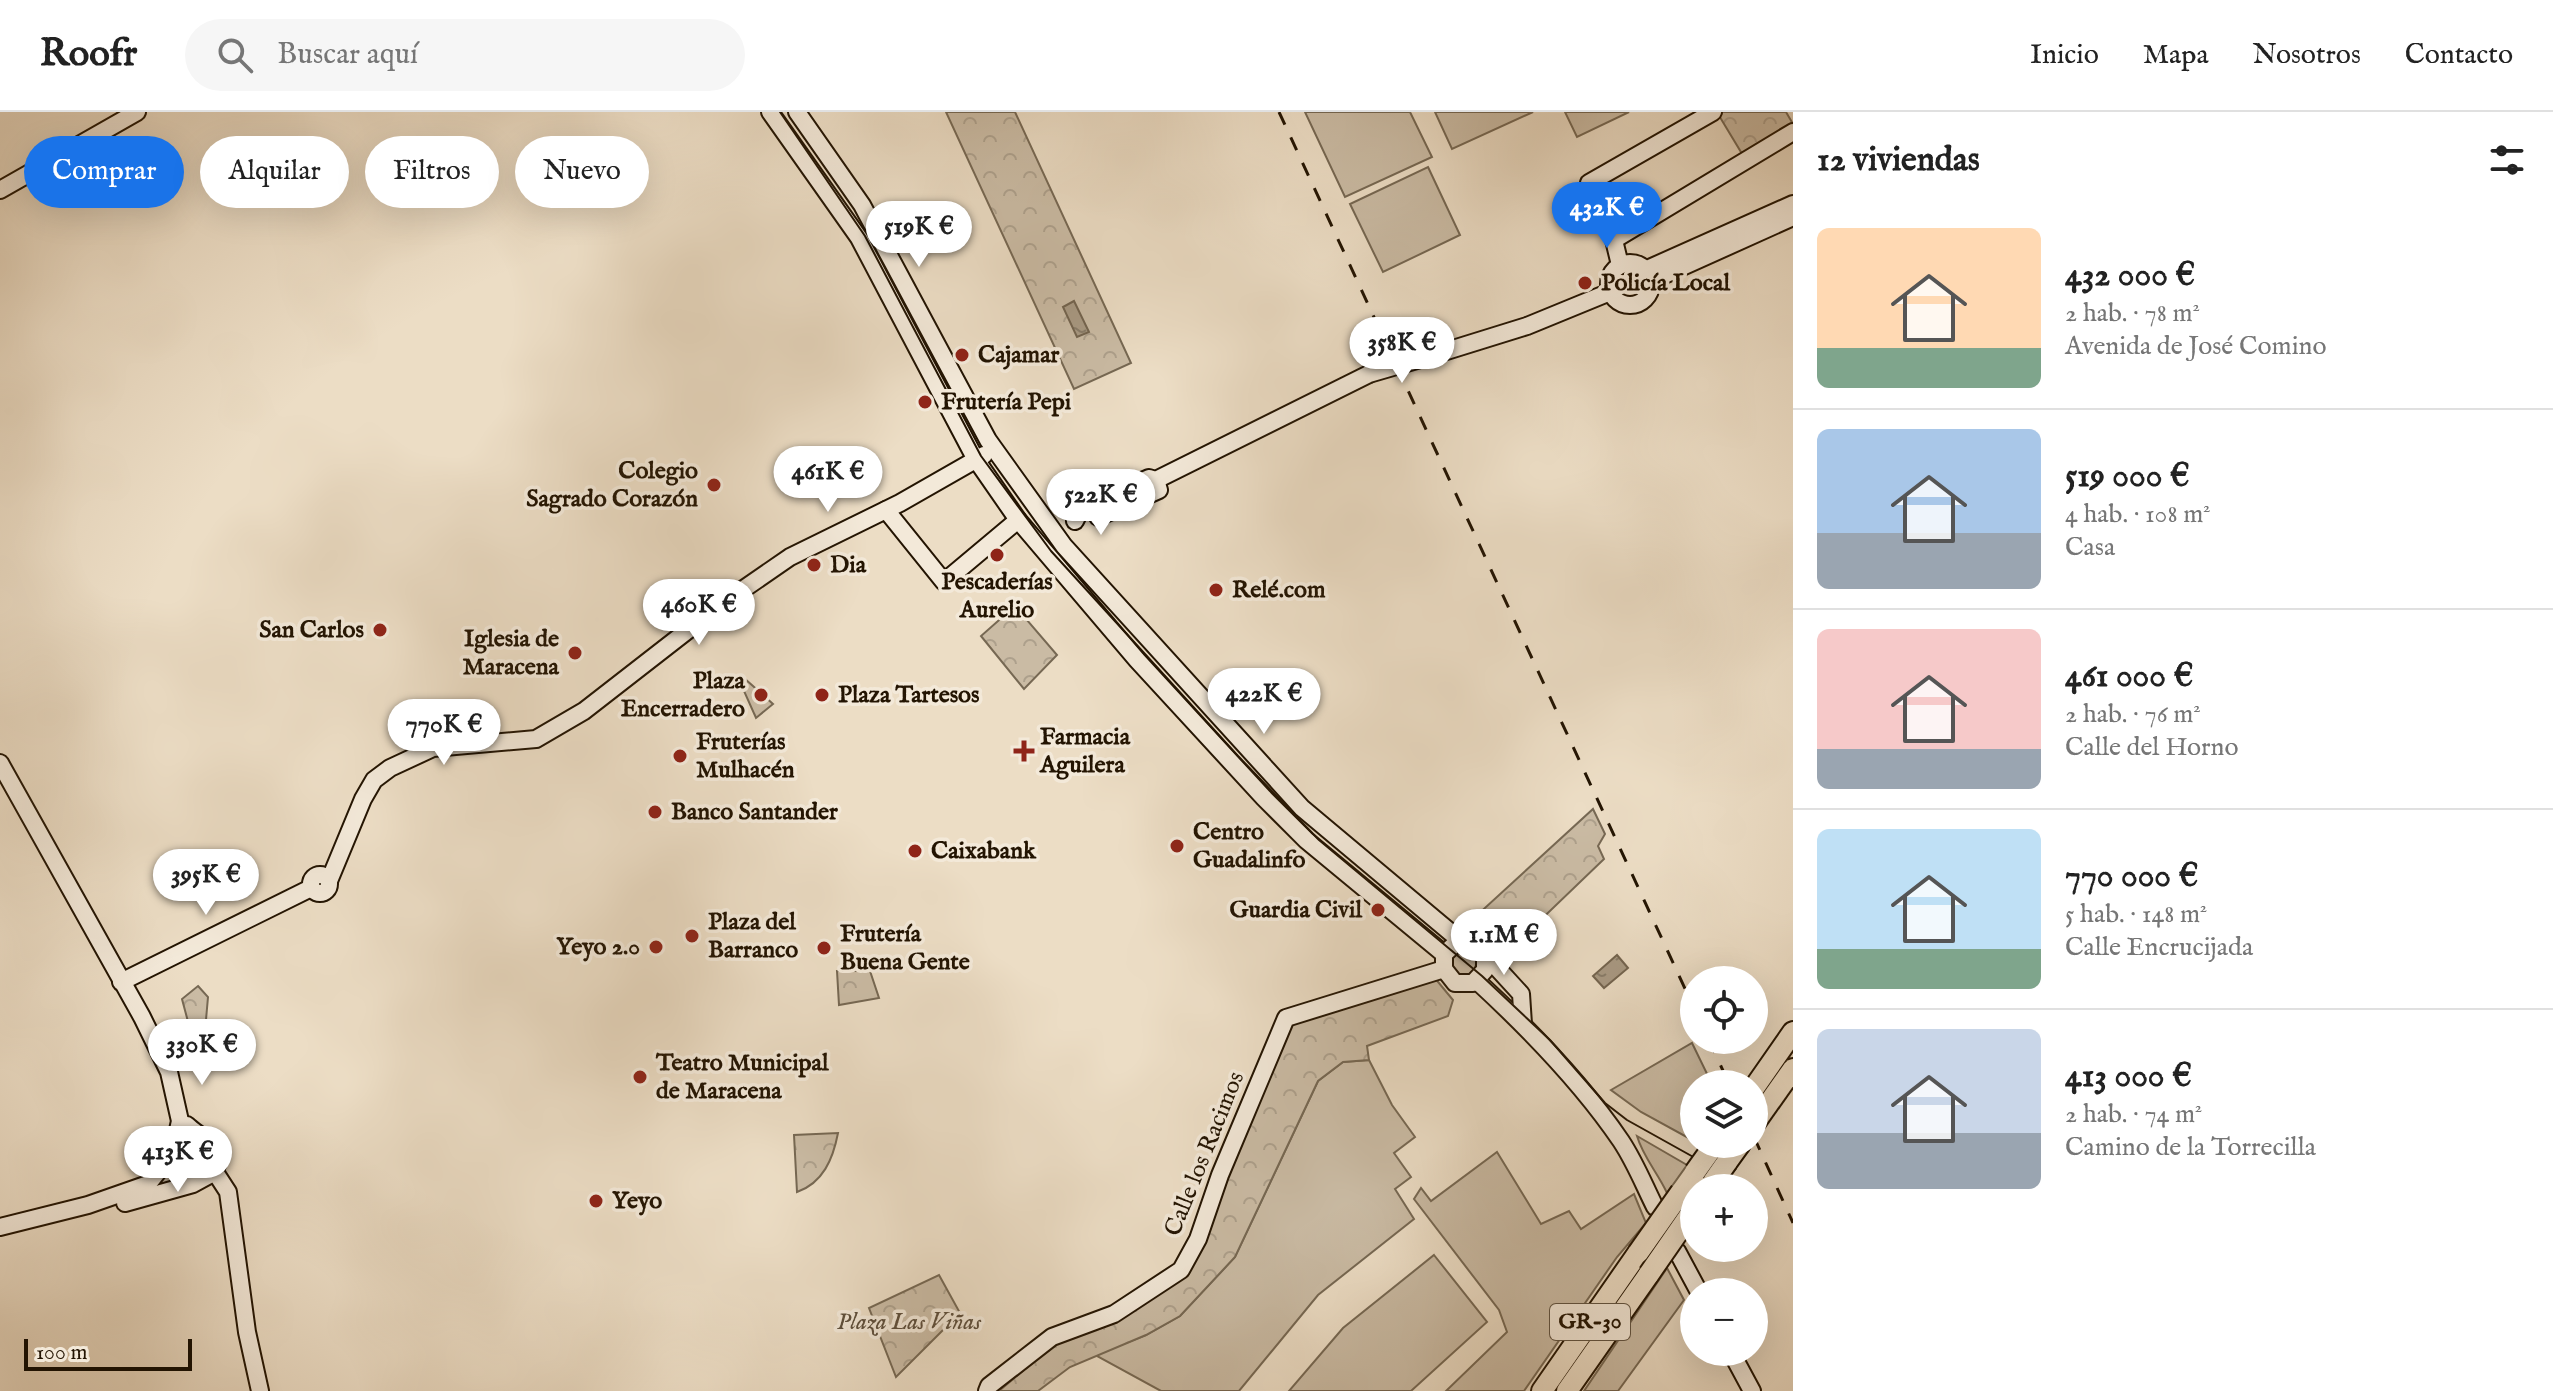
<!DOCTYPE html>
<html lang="es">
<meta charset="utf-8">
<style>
:root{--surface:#fff;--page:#f6f6f6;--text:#222;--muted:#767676;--line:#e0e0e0;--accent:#1a73e8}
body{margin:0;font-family:"IM FELL English",serif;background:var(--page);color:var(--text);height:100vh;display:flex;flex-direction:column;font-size:30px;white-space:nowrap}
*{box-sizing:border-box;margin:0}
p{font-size:26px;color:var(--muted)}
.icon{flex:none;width:44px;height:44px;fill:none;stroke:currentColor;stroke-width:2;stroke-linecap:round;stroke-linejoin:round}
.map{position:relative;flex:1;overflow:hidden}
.sheet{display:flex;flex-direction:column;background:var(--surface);width:760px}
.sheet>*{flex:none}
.banner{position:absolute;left:24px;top:24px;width:760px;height:72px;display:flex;gap:16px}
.controls{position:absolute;left:1680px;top:854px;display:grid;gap:16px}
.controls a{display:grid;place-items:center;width:88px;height:88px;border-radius:50%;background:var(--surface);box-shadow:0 8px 32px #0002;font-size:40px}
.scale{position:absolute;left:24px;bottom:20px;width:168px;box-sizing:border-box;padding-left:8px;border:4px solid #231402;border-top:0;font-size:22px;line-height:28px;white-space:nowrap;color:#231402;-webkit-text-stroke:6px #f3e9d9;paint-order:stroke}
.price{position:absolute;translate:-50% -68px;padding:0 18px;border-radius:28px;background:#fff;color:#222;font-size:26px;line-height:52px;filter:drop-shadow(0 2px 4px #0008)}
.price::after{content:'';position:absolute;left:50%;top:48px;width:24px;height:18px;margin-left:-12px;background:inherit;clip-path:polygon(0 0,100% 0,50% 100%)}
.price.on{background:var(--accent);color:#fff}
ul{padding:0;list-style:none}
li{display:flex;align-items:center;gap:24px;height:200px;padding:0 24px}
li+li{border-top:2px solid var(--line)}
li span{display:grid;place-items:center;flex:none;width:224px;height:160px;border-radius:12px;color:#555}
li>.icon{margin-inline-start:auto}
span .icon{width:96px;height:96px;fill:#fffc;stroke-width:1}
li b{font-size:34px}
h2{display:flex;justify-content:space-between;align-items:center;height:96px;padding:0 24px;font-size:34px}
.chip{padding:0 28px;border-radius:36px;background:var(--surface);box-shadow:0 8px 32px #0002;font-size:28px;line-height:72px}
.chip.on{background:var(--accent);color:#fff}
header{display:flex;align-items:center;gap:48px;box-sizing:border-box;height:112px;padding:0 40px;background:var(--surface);border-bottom:2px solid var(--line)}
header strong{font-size:38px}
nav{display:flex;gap:44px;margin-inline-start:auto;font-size:28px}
.search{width:560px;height:72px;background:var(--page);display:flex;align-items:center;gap:20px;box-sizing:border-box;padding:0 28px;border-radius:44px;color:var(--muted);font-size:30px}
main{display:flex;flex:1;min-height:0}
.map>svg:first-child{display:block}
</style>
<header>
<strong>Roofr</strong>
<div class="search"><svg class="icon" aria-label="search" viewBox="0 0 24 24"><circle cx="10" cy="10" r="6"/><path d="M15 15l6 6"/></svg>Buscar aquí</div>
<nav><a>Inicio</a><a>Mapa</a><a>Nosotros</a><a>Contacto</a></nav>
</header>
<main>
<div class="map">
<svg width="1793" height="1279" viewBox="0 0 1793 1279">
<defs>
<pattern id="park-crowns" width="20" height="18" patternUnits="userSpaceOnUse" patternTransform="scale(2)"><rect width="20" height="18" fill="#cabba4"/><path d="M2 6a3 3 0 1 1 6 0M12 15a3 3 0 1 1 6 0" fill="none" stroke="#ada08c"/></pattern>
<pattern id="water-ripples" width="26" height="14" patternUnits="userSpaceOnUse" patternTransform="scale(2)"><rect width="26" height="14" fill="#a89983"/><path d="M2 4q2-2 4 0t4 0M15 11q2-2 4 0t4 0" fill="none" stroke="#887c69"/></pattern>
</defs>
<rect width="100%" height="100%" fill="#ecddc5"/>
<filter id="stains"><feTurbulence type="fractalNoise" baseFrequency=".0025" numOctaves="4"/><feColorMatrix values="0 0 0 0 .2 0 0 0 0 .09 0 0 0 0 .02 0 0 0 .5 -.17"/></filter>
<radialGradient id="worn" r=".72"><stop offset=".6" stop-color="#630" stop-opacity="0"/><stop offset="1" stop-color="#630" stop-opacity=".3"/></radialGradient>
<g fill="#cabba4" stroke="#766853" stroke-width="2">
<polygon points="1305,0 1410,0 1432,45 1345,85"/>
<polygon points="1435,0 1533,0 1452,37"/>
<polygon points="1565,0 1629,0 1577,25"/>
<polygon points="1428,55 1460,123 1383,160 1350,92"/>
<circle cx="1463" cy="851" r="13"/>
<polygon points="1692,931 1712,972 1694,972 1694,1029 1641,1000 1611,978"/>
<polygon points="1369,948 1392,993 1415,1025 1394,1041 1411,1065 1395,1077 1414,1107 1318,1183 1239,1279 1161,1279 1095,1243 1146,1223 1180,1204 1235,1145 1318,969 1343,950"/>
<path d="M1637 1024 1687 1053 1667 1081C1658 1061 1643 1045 1637 1024Z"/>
<polygon points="1497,1040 1541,1112 1569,1099 1581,1117 1634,1082 1646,1111 1617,1145 1524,1279 1446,1279 1507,1220 1499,1198 1414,1087 1421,1076 1431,1089"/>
<polygon points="1434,1143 1487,1210 1411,1279 1289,1279 1343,1216"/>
<polygon points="1667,1156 1684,1188 1618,1279 1584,1279"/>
</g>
<g fill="url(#park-crowns)" stroke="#766853" stroke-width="2">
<polygon points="946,0 1015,0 1131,251 1074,277"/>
<polygon points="1720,0 1786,0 1793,12 1744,45 1718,2"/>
<polygon points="1015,494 1057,543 1024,577 981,524"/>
<polygon points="744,566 773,592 756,606 740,570"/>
<polygon points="1593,697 1605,722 1598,734 1604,747 1499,848 1486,824 1463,816"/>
<polygon points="837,859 870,859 879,886 839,893"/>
<polygon points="1434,865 1453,888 1448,904 1367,934 1369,948 1343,950 1318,969 1235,1145 1180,1204 1146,1223 1070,1255 1038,1279 999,1279 1065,1223 1183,1160 1289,912"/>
<polygon points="198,874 208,885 205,919 191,921 182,887"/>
<path d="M838 1021C833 1047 823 1071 797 1080L794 1023Z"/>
<polygon points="939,1163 960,1201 896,1265 869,1196"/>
</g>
<g fill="url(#water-ripples)" stroke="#73644f" stroke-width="2">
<polygon points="1074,189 1089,220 1077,225 1063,195"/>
<polygon points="1617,843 1628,856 1604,876 1593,864"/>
</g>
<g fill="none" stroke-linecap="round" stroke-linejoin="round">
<defs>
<g id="secondary">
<polyline points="770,0 859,126 975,346 1018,408 1137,548 1264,686 1306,728 1444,842"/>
<polyline points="797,0 862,93 988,328 1064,434 1302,696 1462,830"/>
<polyline points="0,78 137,0"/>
<polyline points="1614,128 1793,20"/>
<circle cx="1630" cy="172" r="21"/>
<polyline points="1620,153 1614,128 1589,71 1713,0"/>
<polyline points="1645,158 1793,92"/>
<polyline points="1651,169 1793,105"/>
<polyline points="1424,246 1527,214 1610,180"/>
<polyline points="886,398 944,470 1018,408"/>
<polyline points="1098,405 1159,378 1156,368"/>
<polyline points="1075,409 1079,401 1112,387 1115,381 1149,366 1156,368 1369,262"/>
<polyline points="0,651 142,905 169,960 180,1009 173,1041 148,1072 88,1093 0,1115"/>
<circle cx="320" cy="772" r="9"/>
<polyline points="329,769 363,687 374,668 390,656 433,636 536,627 584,599 719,494 790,445 900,391 984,343"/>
<polyline points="1485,844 1485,858 1473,871 1455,871 1444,857 1444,842 1455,832 1477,834 1521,882 1523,912"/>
<path d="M1477 869C1529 917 1581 970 1621 1029 1635 1050 1644 1073 1655 1095"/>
<polyline points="121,870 311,776"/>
<polyline points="173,1041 182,1060 199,1068"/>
<polyline points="215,1060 228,1080 247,1220 260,1279"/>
<path d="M125 1091 193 1072 215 1060C224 1035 202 1027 187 1013"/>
<polyline points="1677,1139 1699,1180"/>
<polyline points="1731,1240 1752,1279"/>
<polyline points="987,1279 989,1274 1052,1225 1114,1202 1181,1158 1198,1127 1220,1063 1286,906 1444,857"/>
</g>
<g id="highway">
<polyline points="1754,976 1793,920"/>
<polyline points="1754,1012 1793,957"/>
<polyline points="1727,1050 1740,1032"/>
<polyline points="1542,1279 1638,1141"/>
<polyline points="1567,1279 1649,1162"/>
</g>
</defs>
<use href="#secondary" stroke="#231402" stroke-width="20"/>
<use href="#highway" stroke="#231402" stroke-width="24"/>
<use href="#secondary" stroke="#f3e9d9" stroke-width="16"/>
<use href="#highway" stroke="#ecddc5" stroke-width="20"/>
<polyline stroke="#231402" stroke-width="2" points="780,0 865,124 981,344 1051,439 1238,644 1319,728 1482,864 1550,928 1605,991 1627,1008 1749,1076"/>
<g stroke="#231402" stroke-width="3" stroke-dasharray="14 14" stroke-linecap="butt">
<polyline points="1279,0 1694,896"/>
<polyline points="1709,928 1729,972"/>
<polyline points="1754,1025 1793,1111"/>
</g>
<defs>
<polyline id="secondary-bridge" points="1369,262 1424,246"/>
<g id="highway-bridge">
<polyline points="1695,1060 1710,1039"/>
<polyline points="1713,1070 1727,1050"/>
<polyline points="1638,1141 1681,1080"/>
<polyline points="1649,1162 1694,1097"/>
</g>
</defs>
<use href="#secondary-bridge" stroke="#231402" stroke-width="20" stroke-linecap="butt"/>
<use href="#highway-bridge" stroke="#231402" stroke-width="24" stroke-linecap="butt"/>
<use href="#secondary-bridge" stroke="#f3e9d9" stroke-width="16"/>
<use href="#highway-bridge" stroke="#ecddc5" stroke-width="20"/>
</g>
<g fill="#8f2418" stroke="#f3e9d9" stroke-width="3">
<circle cx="1585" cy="171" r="8"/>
<circle cx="962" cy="243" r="8"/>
<circle cx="925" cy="290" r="8"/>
<circle cx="714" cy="373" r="8"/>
<circle cx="997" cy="443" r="8"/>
<circle cx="814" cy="453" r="8"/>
<circle cx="1216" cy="478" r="8"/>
<circle cx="380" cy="518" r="8"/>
<circle cx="575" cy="541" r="8"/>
<circle cx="761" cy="583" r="8"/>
<circle cx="822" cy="583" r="8"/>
<path d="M1020 627h8v8h8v8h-8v8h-8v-8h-8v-8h8z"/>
<circle cx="680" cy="644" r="8"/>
<circle cx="655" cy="700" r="8"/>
<circle cx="1177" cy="734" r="8"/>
<circle cx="915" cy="739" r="8"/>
<circle cx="1378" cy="798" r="8"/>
<circle cx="692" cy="824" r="8"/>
<circle cx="656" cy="835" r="8"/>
<circle cx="824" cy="836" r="8"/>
<circle cx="640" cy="965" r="8"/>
<circle cx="596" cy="1089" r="8"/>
</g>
<g text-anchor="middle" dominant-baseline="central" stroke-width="7" stroke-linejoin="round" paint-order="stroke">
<rect fill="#f3e9d9" stroke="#615442" stroke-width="2" x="1550" y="1192" width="80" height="36" rx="6"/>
<g font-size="22" font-weight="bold" fill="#231402">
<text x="1590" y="1210">GR-30</text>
</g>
<g font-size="24" font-weight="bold" fill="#231402" stroke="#f3e9d9" text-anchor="start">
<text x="1601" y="171">Policía Local</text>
<text x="978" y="243">Cajamar</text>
<text x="941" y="290">Frutería Pepi</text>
<text x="698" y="359" text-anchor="end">Colegio<tspan x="698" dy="28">Sagrado Corazón</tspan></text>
<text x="830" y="453">Dia</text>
<text x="997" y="470" text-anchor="middle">Pescaderías<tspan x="997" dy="28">Aurelio</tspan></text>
<text x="1232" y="478">Relé.com</text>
<text x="364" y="518" text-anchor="end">San Carlos</text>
<text x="559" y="527" text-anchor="end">Iglesia de<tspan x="559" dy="28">Maracena</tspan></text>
<text x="745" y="569" text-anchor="end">Plaza<tspan x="745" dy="28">Encerradero</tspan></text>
<text x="838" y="583">Plaza Tartesos</text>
<text x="1040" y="625">Farmacia<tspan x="1040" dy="28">Aguilera</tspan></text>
<text x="696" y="630">Fruterías<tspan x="696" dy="28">Mulhacén</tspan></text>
<text x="671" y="700">Banco Santander</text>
<text x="1193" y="720">Centro<tspan x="1193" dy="28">Guadalinfo</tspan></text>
<text x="931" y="739">Caixabank</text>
<text x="1362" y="798" text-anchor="end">Guardia Civil</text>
<text x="708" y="810">Plaza del<tspan x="708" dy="28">Barranco</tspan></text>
<text x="840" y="822">Frutería<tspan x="840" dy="28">Buena Gente</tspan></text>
<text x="640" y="835" text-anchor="end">Yeyo 2.0</text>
<text x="656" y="951">Teatro Municipal<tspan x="656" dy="28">de Maracena</tspan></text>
<text x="612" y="1089">Yeyo</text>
</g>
<g font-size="24" fill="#231402" stroke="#f3e9d9">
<text transform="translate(1205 1042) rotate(-68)">Calle los Racimos</text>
</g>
<g font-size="24" font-style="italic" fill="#5d4e3b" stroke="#f3e9d9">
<text x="909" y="1210">Plaza Las Viñas</text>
</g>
</g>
<rect width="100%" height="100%" filter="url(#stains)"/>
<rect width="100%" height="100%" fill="url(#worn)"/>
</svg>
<div class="controls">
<a><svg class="icon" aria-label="locate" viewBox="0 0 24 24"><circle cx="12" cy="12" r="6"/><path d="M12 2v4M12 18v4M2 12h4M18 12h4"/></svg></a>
<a><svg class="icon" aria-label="layers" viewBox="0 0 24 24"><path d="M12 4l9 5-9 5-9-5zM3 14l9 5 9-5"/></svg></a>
<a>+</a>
<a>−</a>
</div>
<div class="scale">100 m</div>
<b class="price on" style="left:1607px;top:138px">432K €</b>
<b class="price" style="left:919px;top:157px">519K €</b>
<b class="price" style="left:1402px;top:273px">358K €</b>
<b class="price" style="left:828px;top:402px">461K €</b>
<b class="price" style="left:1101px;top:425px">522K €</b>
<b class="price" style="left:699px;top:535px">460K €</b>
<b class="price" style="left:1264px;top:624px">422K €</b>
<b class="price" style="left:444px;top:655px">770K €</b>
<b class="price" style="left:206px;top:805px">395K €</b>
<b class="price" style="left:1504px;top:865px">1.1M €</b>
<b class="price" style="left:202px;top:975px">330K €</b>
<b class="price" style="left:178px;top:1082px">413K €</b>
<div class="banner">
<a class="chip on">Comprar</a>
<a class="chip">Alquilar</a>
<a class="chip">Filtros</a>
<a class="chip">Nuevo</a>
</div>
</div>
<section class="sheet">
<h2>12 viviendas<svg class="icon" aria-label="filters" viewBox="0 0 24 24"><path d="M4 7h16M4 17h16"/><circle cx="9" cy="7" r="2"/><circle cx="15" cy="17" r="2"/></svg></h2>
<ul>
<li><span style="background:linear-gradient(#ffd9b3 75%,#7fa58c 0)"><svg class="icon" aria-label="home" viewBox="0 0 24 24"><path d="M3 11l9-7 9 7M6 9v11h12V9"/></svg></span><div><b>432 000 €</b><p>2 hab. · 78 m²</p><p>Avenida de José Comino</p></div></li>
<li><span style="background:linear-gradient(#a9c7e8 65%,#9aa5b1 0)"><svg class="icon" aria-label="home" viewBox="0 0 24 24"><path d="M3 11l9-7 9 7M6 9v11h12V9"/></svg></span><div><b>519 000 €</b><p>4 hab. · 108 m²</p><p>Casa</p></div></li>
<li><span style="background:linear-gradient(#f6c9c9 75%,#9aa5b1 0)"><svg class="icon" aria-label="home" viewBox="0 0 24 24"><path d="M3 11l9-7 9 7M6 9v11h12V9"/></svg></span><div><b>461 000 €</b><p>2 hab. · 76 m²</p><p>Calle del Horno</p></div></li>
<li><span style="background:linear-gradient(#bfe0f5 75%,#7fa58c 0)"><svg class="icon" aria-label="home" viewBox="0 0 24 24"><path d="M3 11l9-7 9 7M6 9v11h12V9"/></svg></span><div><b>770 000 €</b><p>5 hab. · 148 m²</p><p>Calle Encrucijada</p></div></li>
<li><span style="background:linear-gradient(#c9d6e8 65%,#9aa5b1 0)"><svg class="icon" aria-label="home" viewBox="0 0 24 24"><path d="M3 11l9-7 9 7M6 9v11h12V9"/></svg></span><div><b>413 000 €</b><p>2 hab. · 74 m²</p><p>Camino de la Torrecilla</p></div></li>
</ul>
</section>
</main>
